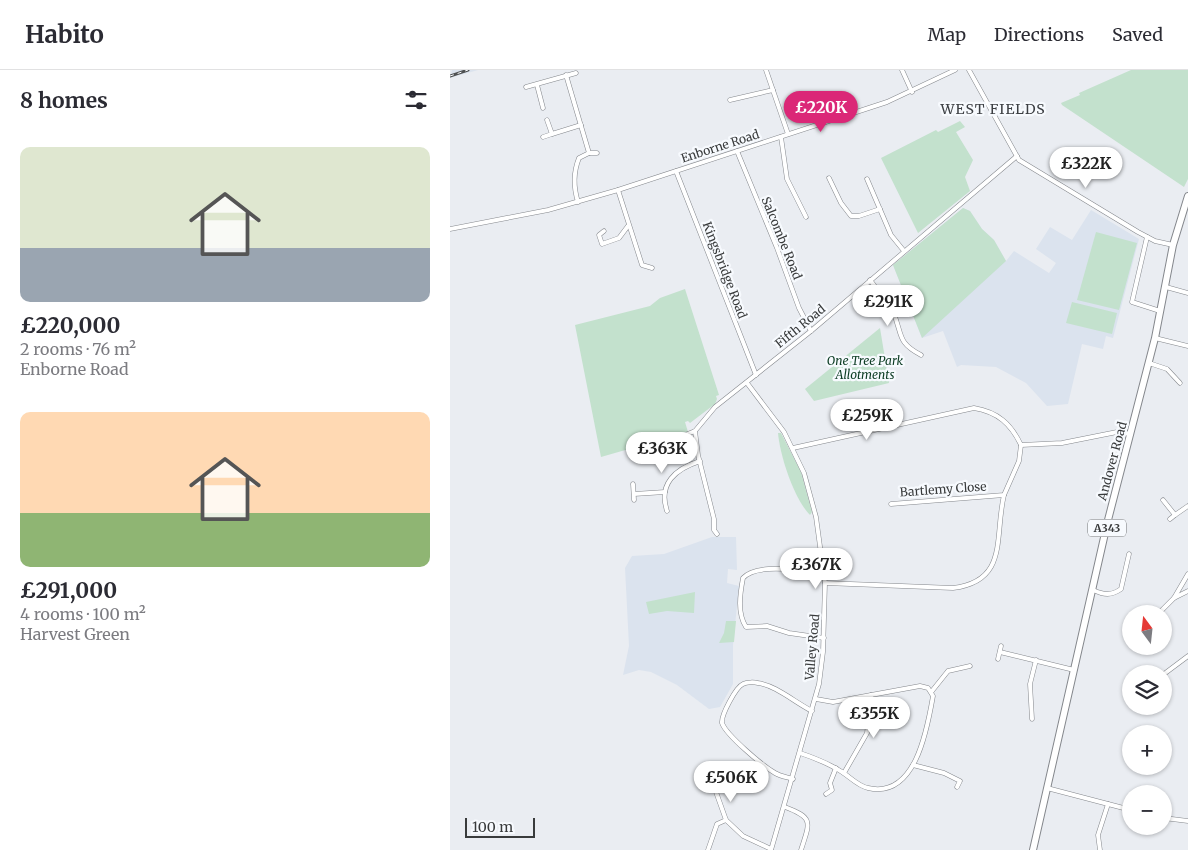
<!DOCTYPE html>
<meta charset="utf-8">
<style>
:root{--surface:#fff;--page:#f7f7f7;--text:#2b2b33;--muted:#7c7c81;--line:#e1e1e2;--accent:#db2777}
body{margin:0;font-family:Merriweather,serif;background:var(--page);color:var(--text);height:100vh;display:flex;flex-direction:column;font-size:19px;white-space:nowrap}
*{box-sizing:border-box;margin:0}
p{font-size:16px;color:var(--muted)}
.icon{flex:none;width:28px;height:28px;fill:none;stroke:currentColor;stroke-width:2;stroke-linecap:round;stroke-linejoin:round}
.map{position:relative;flex:1;overflow:hidden}
.side{display:flex;flex-direction:column;background:var(--surface);width:450px}
.side>*{flex:none}
.needle{width:32px;rotate:345deg}
.tools{position:absolute;left:672px;top:535px;display:grid;gap:10px}
.tools a{display:grid;place-items:center;width:50px;height:50px;border-radius:50%;background:var(--surface);box-shadow:0 1px 4px #0004;font-size:25px}
.scale{position:absolute;left:15px;bottom:12px;width:70px;box-sizing:border-box;padding-left:5px;border:2px solid #393b3c;border-top:0;font-size:14px;line-height:18px;white-space:nowrap;color:#393b3c;-webkit-text-stroke:4px #f7fafe;paint-order:stroke}
.price{position:absolute;translate:-50% -42px;padding:0 11px;border-radius:18px;background:#fff;color:#222;font-size:16px;line-height:32px;filter:drop-shadow(0 1px 2px #0008)}
.price::after{content:'';position:absolute;left:50%;top:30px;width:15px;height:11px;margin-left:-8px;background:inherit;clip-path:polygon(0 0,100% 0,50% 100%)}
.price.current{background:var(--accent);color:#fff}
ul{padding:0;list-style:none}
li{display:grid;align-content:center;gap:10px;height:265px;padding:0 20px}
li span{display:grid;place-items:center;height:155px;border-radius:10px;color:#555}
li>.icon{margin-inline-start:auto}
span .icon{width:90px;height:90px;fill:#fffc;stroke-width:1}
li b{font-size:21px}
h2{display:flex;justify-content:space-between;align-items:center;height:60px;padding:0 20px;font-size:21px}
header{display:flex;align-items:center;gap:30px;box-sizing:border-box;height:70px;padding:0 25px;background:var(--surface);border-bottom:1px solid var(--line)}
header strong{font-size:24px}
nav{display:flex;gap:28px;margin-inline-start:auto;font-size:18px}
main{display:flex;flex:1;min-height:0}
.map>svg:first-child{display:block}
</style>
<header>
<strong>Habito</strong>
<nav><a>Map</a><a>Directions</a><a>Saved</a></nav>
</header>
<main>
<section class="side">
<h2>8 homes<svg class="icon" aria-label="filters" viewBox="0 0 24 24"><path d="M4 7h16M4 17h16"/><circle cx="9" cy="7" r="2"/><circle cx="15" cy="17" r="2"/></svg></h2>
<ul>
<li><span style="background:linear-gradient(#dfe7d0 65%,#9aa5b1 0)"><svg class="icon" aria-label="home" viewBox="0 0 24 24"><path d="M3 11l9-7 9 7M6 9v11h12V9"/></svg></span><div><b>£220,000</b><p>2 rooms · 76 m²</p><p>Enborne Road</p></div></li>
<li><span style="background:linear-gradient(#ffd9b3 65%,#8fb573 0)"><svg class="icon" aria-label="home" viewBox="0 0 24 24"><path d="M3 11l9-7 9 7M6 9v11h12V9"/></svg></span><div><b>£291,000</b><p>4 rooms · 100 m²</p><p>Harvest Green</p></div></li>
</ul>
</section>
<div class="map">
<svg width="738" height="780" viewBox="0 0 738 780">
<rect width="100%" height="100%" fill="#eaedf2"/>
<g fill="#dbe3ee">
<polygon points="2,0 28,0 0,8"/>
<polygon points="513,138 520,141 532,159 544,170 556,191 564,181 599,203 606,193 586,179 600,157 622,170 641,140 689,169 663,268 656,266 653,279 632,274 618,334 597,336 576,313 546,297 511,295 507,297 493,261 472,268 443,195"/>
<polygon points="262,467 286,467 287,500 278,499 277,513 289,516 283,575 283,614 270,637 259,639 227,615 201,602 189,600 173,605 179,576 175,498 182,486 214,484"/>
</g>
<g fill="#c3e1cd">
<polygon points="681,0 738,0 738,109 734,117 612,35 611,33 630,25 629,23"/>
<polygon points="510,51 515,57 506,62 523,90 515,107 520,121 468,163 431,88 486,60 488,62"/>
<polygon points="513,138 520,141 532,159 544,170 556,191 472,268 443,195"/>
<polygon points="646,162 687,173 669,240 627,230"/>
<polygon points="235,219 269,325 266,326 267,329 265,334 240,353 238,351 235,352 238,362 151,387 125,255 200,236 210,228"/>
<polygon points="622,232 667,243 662,264 616,253"/>
<polygon points="430,258 439,313 364,331 355,319"/>
<path d="M328 363H331L351 402 362 442 360 445C344 429 330 386 328 363Z"/>
<polygon points="245,522 244,543 217,541 199,544 196,532"/>
<polygon points="276,551 286,551 284,572 269,573 274,563"/>
</g>
<g fill="none" stroke-linecap="round" stroke-linejoin="round">
<defs>
<g id="street">
<polyline points="316,0 338,64"/>
<polyline points="452,0 462,22"/>
<polyline points="519,0 569,90 688,162 705,171 723,175"/>
<polyline points="116,5 139,83"/>
<polyline points="87,15 93,38"/>
<polyline points="76,17 126,3"/>
<polyline points="280,30 323,20"/>
<polyline points="97,50 102,64 131,55"/>
<polyline points="93,67 102,64"/>
<polyline points="331,67 337,109 356,147"/>
<polyline points="287,81 327,178 349,238 361,261"/>
<polyline points="226,101 306,305"/>
<polyline points="379,108 391,133 401,146 409,146 430,139"/>
<polyline points="417,109 441,165 454,181"/>
<polyline points="168,120 192,195 202,198"/>
<path d="M128 132C123 116 123 103 129 88L139 83H147"/>
<polyline points="0,159 98,140 168,120 437,32 505,0"/>
<polyline points="154,161 149,165 152,174 169,168 178,156"/>
<polyline points="697,167 682,232 710,241"/>
<path d="M420 210C426 218 439 234 443 242 453 264 446 272 471 285"/>
<polyline points="716,217 738,223"/>
<polyline points="705,268 738,276"/>
<polyline points="699,293 717,299 730,313"/>
<polyline points="297,313 334,362 354,403 366,447 375,513 373,582 369,614 321,780"/>
<polyline points="245,361 248,385 264,449 264,460 267,464"/>
<polyline points="210,375 245,361 265,337 361,261 567,86"/>
<path d="M343 378 524 338C548 342 561 354 571 375L612 373 667 362 681 364"/>
<polyline points="183,414 184,430"/>
<polyline points="184,424 215,422"/>
<polyline points="713,430 725,445 720,449"/>
<polyline points="441,434 554,425 569,391 571,375"/>
<path d="M217 441C208 414 225 399 250 391"/>
<polyline points="725,445 738,436"/>
<path d="M373 501C353 502 308 492 293 508 290 524 287 543 296 557L317 556 339 563 374 568"/>
<path d="M375 513 503 518C559 511 544 467 554 425"/>
<path d="M643 520C654 525 661 526 671 519L679 484"/>
<polyline points="724,528 738,504"/>
<polyline points="711,541 724,528 738,521"/>
<polyline points="550,582 624,600"/>
<polyline points="548,589 551,576"/>
<polyline points="714,604 738,586"/>
<polyline points="482,621 498,601 520,596"/>
<polyline points="582,649 580,614 586,590"/>
<path d="M350 683C365 688 378 693 392 702 400 707 408 716 418 718 465 729 477 661 483 626L478 618 470 616 383 632 366 629"/>
<polyline points="463,695 494,703 510,711 507,717"/>
<polyline points="394,703 417,663 421,625"/>
<path d="M343 709C336 707 330 706 325 703 313 696 276 665 272 653 271 645 286 617 293 614 297 612 304 612 308 613 325 615 346 633 362 641"/>
<polyline points="597,718 681,740"/>
<polyline points="266,722 276,750"/>
<polyline points="376,724 382,720 380,713 386,698"/>
<path d="M335 737C364 748 360 752 351 780"/>
<polyline points="714,748 738,751"/>
<polyline points="258,780 267,754 276,750 293,766 321,779"/>
<polyline points="650,780 648,765 658,734"/>
</g>
<polyline id="primary" points="583,780 658,450 705,268 723,175 738,126"/>
</defs>
<use href="#street" stroke="#84878c" stroke-width="5"/>
<use href="#primary" stroke="#84878c" stroke-width="8"/>
<use href="#street" stroke="#fff" stroke-width="4"/>
<use href="#primary" stroke="#fff" stroke-width="6"/>
<defs>
<polyline id="rail" points="0,6 18,0"/>
</defs>
<use href="#rail" stroke="#4f5152" stroke-width="3"/>
<use href="#rail" stroke="#f7fafe" stroke-width="1" stroke-dasharray="4" stroke-linecap="butt"/>
</g>
<g text-anchor="middle" dominant-baseline="central" stroke-width="4.5" stroke-linejoin="round" paint-order="stroke">
<rect fill="#f7fafe" stroke="#727476" stroke-width="1" x="638" y="449.5" width="38" height="17" rx="4"/>
<g font-size="11" font-weight="bold" fill="#393b3c">
<text x="657" y="458">A343</text>
</g>
<g font-size="12" fill="#393b3c" stroke="#f7fafe">
<text transform="translate(270 76) rotate(-18)">Enborne Road</text>
<text transform="translate(332 168) rotate(68)">Salcombe Road</text>
<text transform="translate(275 200) rotate(69)">Kingsbridge Road</text>
<text transform="translate(350 256) rotate(-39)">Fifth Road</text>
<text transform="translate(662 391) rotate(-75)">Andover Road</text>
<text transform="translate(493 419) rotate(-4)">Bartlemy Close</text>
<text transform="translate(362 577) rotate(-85)">Valley Road</text>
</g>
<g font-size="12" font-style="italic" fill="#0c3c23" stroke="#f7fafe">
<text x="415" y="290">One Tree Park<tspan x="415" dy="14">Allotments</tspan></text>
</g>
<g font-size="14" letter-spacing="1" fill="#3c3f43" stroke="#f7fafe">
<text x="543" y="39">WEST FIELDS</text>
</g>
</g>
</svg>
<div class="tools">
<a><svg class="needle" viewBox="-14 -14 28 28"><path d="M0-13l5 13h-10z" fill="#e53935"/><path d="M0 13l5-13h-10z" fill="#7c7c81"/></svg></a>
<a><svg class="icon" aria-label="layers" viewBox="0 0 24 24"><path d="M12 4l9 5-9 5-9-5zM3 14l9 5 9-5"/></svg></a>
<a>+</a>
<a>−</a>
</div>
<div class="scale">100 m</div>
<b class="price current" style="left:371px;top:63px">£220K</b>
<b class="price" style="left:636px;top:119px">£322K</b>
<b class="price" style="left:438px;top:257px">£291K</b>
<b class="price" style="left:417px;top:371px">£259K</b>
<b class="price" style="left:212px;top:404px">£363K</b>
<b class="price" style="left:366px;top:520px">£367K</b>
<b class="price" style="left:424px;top:669px">£355K</b>
<b class="price" style="left:281px;top:733px">£506K</b>
</div>
</main>
